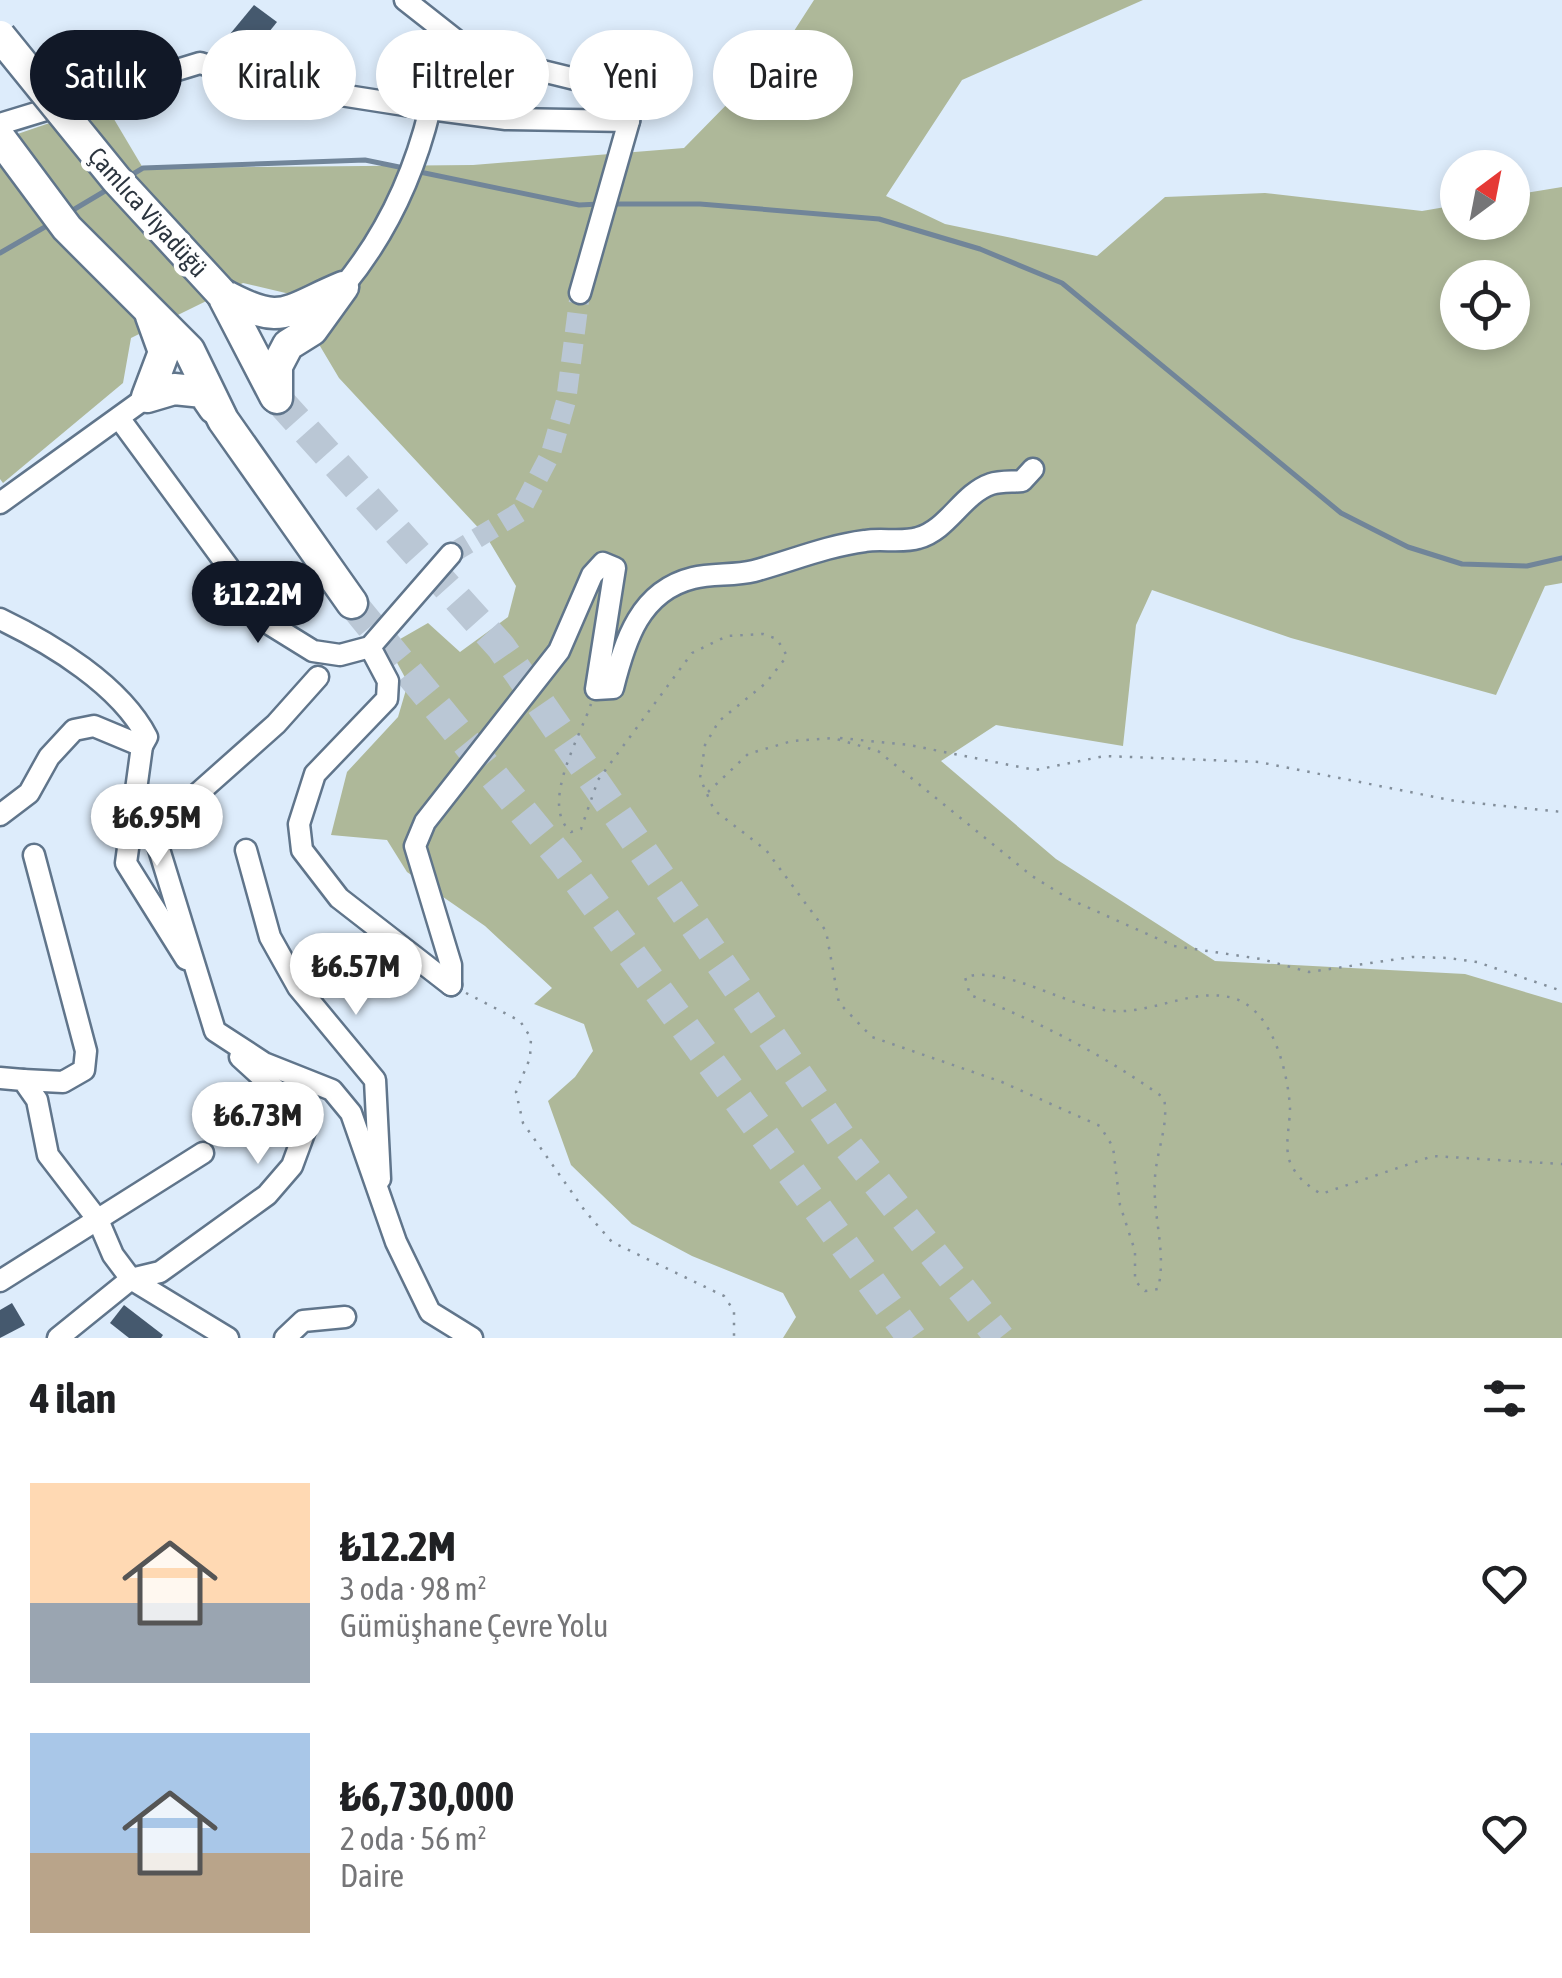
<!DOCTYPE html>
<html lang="tr">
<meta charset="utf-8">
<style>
:root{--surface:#fff;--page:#f2f2f2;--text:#202124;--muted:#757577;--accent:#111827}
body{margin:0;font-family:"Asap Condensed",sans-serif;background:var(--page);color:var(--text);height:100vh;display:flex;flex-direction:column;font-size:38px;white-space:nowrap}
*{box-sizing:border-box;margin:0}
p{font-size:32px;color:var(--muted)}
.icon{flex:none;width:55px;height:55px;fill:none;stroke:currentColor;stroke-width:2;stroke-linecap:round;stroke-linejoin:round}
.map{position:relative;height:1338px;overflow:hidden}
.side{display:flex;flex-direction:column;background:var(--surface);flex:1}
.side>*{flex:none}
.hud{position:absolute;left:30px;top:30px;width:1000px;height:90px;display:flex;gap:20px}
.needle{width:65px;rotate:32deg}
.fabs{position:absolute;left:1440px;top:150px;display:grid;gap:20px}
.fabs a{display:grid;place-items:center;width:90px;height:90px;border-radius:50%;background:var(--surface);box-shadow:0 5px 15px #0003;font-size:50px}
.price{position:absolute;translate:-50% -85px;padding:0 22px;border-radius:35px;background:#fff;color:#222;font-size:32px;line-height:65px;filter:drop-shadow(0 2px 5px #0008)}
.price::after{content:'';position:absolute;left:50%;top:60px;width:30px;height:22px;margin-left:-15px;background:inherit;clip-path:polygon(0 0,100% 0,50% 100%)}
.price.active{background:var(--accent);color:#fff}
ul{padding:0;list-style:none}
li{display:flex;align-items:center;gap:30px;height:250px;padding:0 30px}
li span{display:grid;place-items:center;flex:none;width:280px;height:200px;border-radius:0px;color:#555}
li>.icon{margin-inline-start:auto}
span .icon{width:120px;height:120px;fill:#fffc;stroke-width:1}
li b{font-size:42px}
h2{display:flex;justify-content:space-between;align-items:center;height:120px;padding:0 30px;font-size:42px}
.tag{padding:0 35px;border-radius:45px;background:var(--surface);box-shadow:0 5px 15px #0003;font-size:35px;line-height:90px}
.tag.active{background:var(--accent);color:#fff}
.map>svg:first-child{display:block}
</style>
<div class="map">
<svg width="1562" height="1338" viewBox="0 0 1562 1338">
<rect width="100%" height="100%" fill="#ddecfb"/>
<path fill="#aeb899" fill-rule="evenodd" d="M814 0H1143L962 80 886 196 945 224 1097 256 1165 197 1265 193 1422 211 1457 205 1458 222H1512L1513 195 1562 187V583L1545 586 1496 695 1291 638 1152 590 1136 625 1123 746 996 725 941 761 1056 859 1215 961 1465 974 1562 1003V1338H783L796 1317 783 1293 692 1256 632 1224 571 1165 548 1101 575 1077 593 1051 584 1024 534 1004 552 988 485 926 407 872 387 840 331 835 347 772 398 717 408 683 388 646 428 623 460 652 508 617 516 586 486 536 339 378 317 341 311 299 243 283 131 338 123 383 3 483 0 479V140L105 104 143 168 473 165 684 148 785 45ZM1458 278H1512V332H1458Z"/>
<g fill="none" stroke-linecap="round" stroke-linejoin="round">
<g stroke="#718599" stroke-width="5">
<polyline points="415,171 579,205 600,204"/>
<polyline points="128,177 143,168 365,160 404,168"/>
<polyline points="611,204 700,204 879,219 980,249 1062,283 1341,513 1408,547 1462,564 1527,566 1562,558"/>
<polyline points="68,213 110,188"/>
<polyline points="0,253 50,224"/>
</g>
</g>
<g fill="#45596e">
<polygon points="254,5 277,22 253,52 230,34"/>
<polygon points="12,1303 25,1325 0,1338 0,1310"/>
<polygon points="124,1305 163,1335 161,1338 129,1338 110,1323"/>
</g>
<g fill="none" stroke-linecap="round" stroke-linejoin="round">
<polyline stroke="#bac7d5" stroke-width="20" stroke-dasharray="20 10" stroke-linecap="butt" points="451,554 520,512 551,453 566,401 580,293"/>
<g stroke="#bac7d5" stroke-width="30" stroke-dasharray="30 15" stroke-linecap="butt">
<polyline points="277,398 501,647 843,1140 1000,1338"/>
<polyline points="352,603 564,862 912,1338"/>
</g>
<defs>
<g id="minor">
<polyline points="0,124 200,63 264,83 430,109 506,119 629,121 631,107 620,90 489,58 461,44 405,0"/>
<path d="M343 287C386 235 414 175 430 109"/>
<polyline points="580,293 629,121"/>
<polyline points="119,418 271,625 313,651 340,655 370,647 451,554"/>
<polyline points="0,503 147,397"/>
<path d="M0 619C52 644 120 685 147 737L142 746 94 726 74 730 49 757 29 793 0 815"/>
<polyline points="370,647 388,681 387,699 315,774 299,824 302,850 339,898 451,985"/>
<polyline points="318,677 276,724 168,820 158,846 215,1031 264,1063 332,1090 351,1113 396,1242 430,1312 472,1338"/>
<polyline points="142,746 126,863 186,959"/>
<polyline points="246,850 270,937 298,987 375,1080 380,1179"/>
<path d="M451 985V965L415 846 425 822 559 651 592 575 603 563 615 568 596 689 613 688C625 640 640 591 693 578 712 573 734 576 754 571 791 561 826 546 865 541 881 538 902 543 918 538 948 530 962 494 991 484 1000 481 1013 482 1022 481L1033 469"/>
<polyline points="0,1078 23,1080 37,1100 48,1155 98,1220 113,1255 131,1279 228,1338"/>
<polyline points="23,1080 63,1082 84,1070 86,1051 34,855"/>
<polyline points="0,1281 203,1153"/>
<polyline points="58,1338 131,1279 160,1272 267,1195 292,1166 306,1128 299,1111 240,1057"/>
<polyline points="285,1338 303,1321 345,1317"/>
</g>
<g id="highway">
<polyline points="0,138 67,228 189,350 223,420 352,603"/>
<path d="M222 294C283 327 283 312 343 287L312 330 288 345 277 366V398"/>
<polyline points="222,294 275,396"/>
<polyline points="151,316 164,352 147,397 174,389 203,392 214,408"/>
</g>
</defs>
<use href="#minor" stroke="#60758b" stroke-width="25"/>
<use href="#highway" stroke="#60758b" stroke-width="35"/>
<g stroke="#838f9b" stroke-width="2.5" stroke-dasharray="2.5 8" stroke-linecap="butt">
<path d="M591 704C580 737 539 805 571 832L581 829 598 780 692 653 727 636 763 634 777 639 787 656 766 683 719 721 705 745 700 778 714 810 766 850 826 931 839 1003 872 1037 1002 1082 1100 1126 1113 1147 1120 1205 1135 1251V1281L1145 1291 1158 1289C1167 1251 1152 1215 1155 1177 1157 1149 1169 1125 1164 1098 1104 1055 1038 1021 970 995L965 977C1006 965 1066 1007 1112 1011 1153 1014 1193 987 1233 998 1273 1009 1288 1073 1290 1108 1290 1125 1284 1147 1290 1162 1297 1178 1307 1185 1321 1194L1433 1156 1562 1164"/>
<polyline points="840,738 909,745 1035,770 1105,756 1259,762 1455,801 1562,812"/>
<polyline points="708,792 748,754 792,741 833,738 878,751 1032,876 1069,899 1174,946 1261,959 1309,972 1412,957 1448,958 1477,962 1562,991"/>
<polyline points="466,993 520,1021 531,1038 530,1058 516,1092 523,1123 585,1211 612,1242 724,1296 734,1311 734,1338"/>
</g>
<use href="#minor" stroke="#fff" stroke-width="20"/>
<use href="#highway" stroke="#fff" stroke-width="30"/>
<defs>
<polyline id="highway-bridge" points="0,36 116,179 222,294"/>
</defs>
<use href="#highway-bridge" stroke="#60758b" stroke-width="35" stroke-linecap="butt"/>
<use href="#highway-bridge" stroke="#fff" stroke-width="30"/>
</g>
<g text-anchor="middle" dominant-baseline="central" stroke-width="10" stroke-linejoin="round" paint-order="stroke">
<g font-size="25" fill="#2c353f" stroke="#fff">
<text transform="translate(148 212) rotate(48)">Çamlıca Viyadüğü</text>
</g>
</g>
</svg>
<div class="fabs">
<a><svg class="needle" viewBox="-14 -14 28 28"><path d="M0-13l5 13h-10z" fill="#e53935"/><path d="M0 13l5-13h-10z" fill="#757577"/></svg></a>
<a><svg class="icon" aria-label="locate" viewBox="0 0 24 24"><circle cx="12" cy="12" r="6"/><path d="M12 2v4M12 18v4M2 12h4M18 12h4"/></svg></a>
</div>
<b class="price active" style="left:258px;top:646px">₺12.2M</b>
<b class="price" style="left:157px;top:869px">₺6.95M</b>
<b class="price" style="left:356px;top:1018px">₺6.57M</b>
<b class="price" style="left:258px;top:1167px">₺6.73M</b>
<div class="hud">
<a class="tag active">Satılık</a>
<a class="tag">Kiralık</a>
<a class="tag">Filtreler</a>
<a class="tag">Yeni</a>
<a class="tag">Daire</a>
</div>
</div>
<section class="side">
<h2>4 ilan<svg class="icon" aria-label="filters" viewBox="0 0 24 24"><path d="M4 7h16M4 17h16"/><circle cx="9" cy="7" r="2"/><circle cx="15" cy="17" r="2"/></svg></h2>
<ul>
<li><span style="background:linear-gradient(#ffd9b3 60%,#9aa5b1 0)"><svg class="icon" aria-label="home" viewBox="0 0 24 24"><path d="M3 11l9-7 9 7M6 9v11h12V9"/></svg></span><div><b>₺12.2M</b><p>3 oda · 98 m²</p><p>Gümüşhane Çevre Yolu</p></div><svg class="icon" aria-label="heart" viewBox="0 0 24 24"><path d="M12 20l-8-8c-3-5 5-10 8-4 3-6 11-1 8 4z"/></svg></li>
<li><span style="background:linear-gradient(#a9c7e8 60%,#b9a48a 0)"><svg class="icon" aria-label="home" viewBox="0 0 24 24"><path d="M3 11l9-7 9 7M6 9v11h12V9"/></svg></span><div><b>₺6,730,000</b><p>2 oda · 56 m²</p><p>Daire</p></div><svg class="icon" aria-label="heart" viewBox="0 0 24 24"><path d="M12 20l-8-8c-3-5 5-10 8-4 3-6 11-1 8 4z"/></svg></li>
</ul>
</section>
